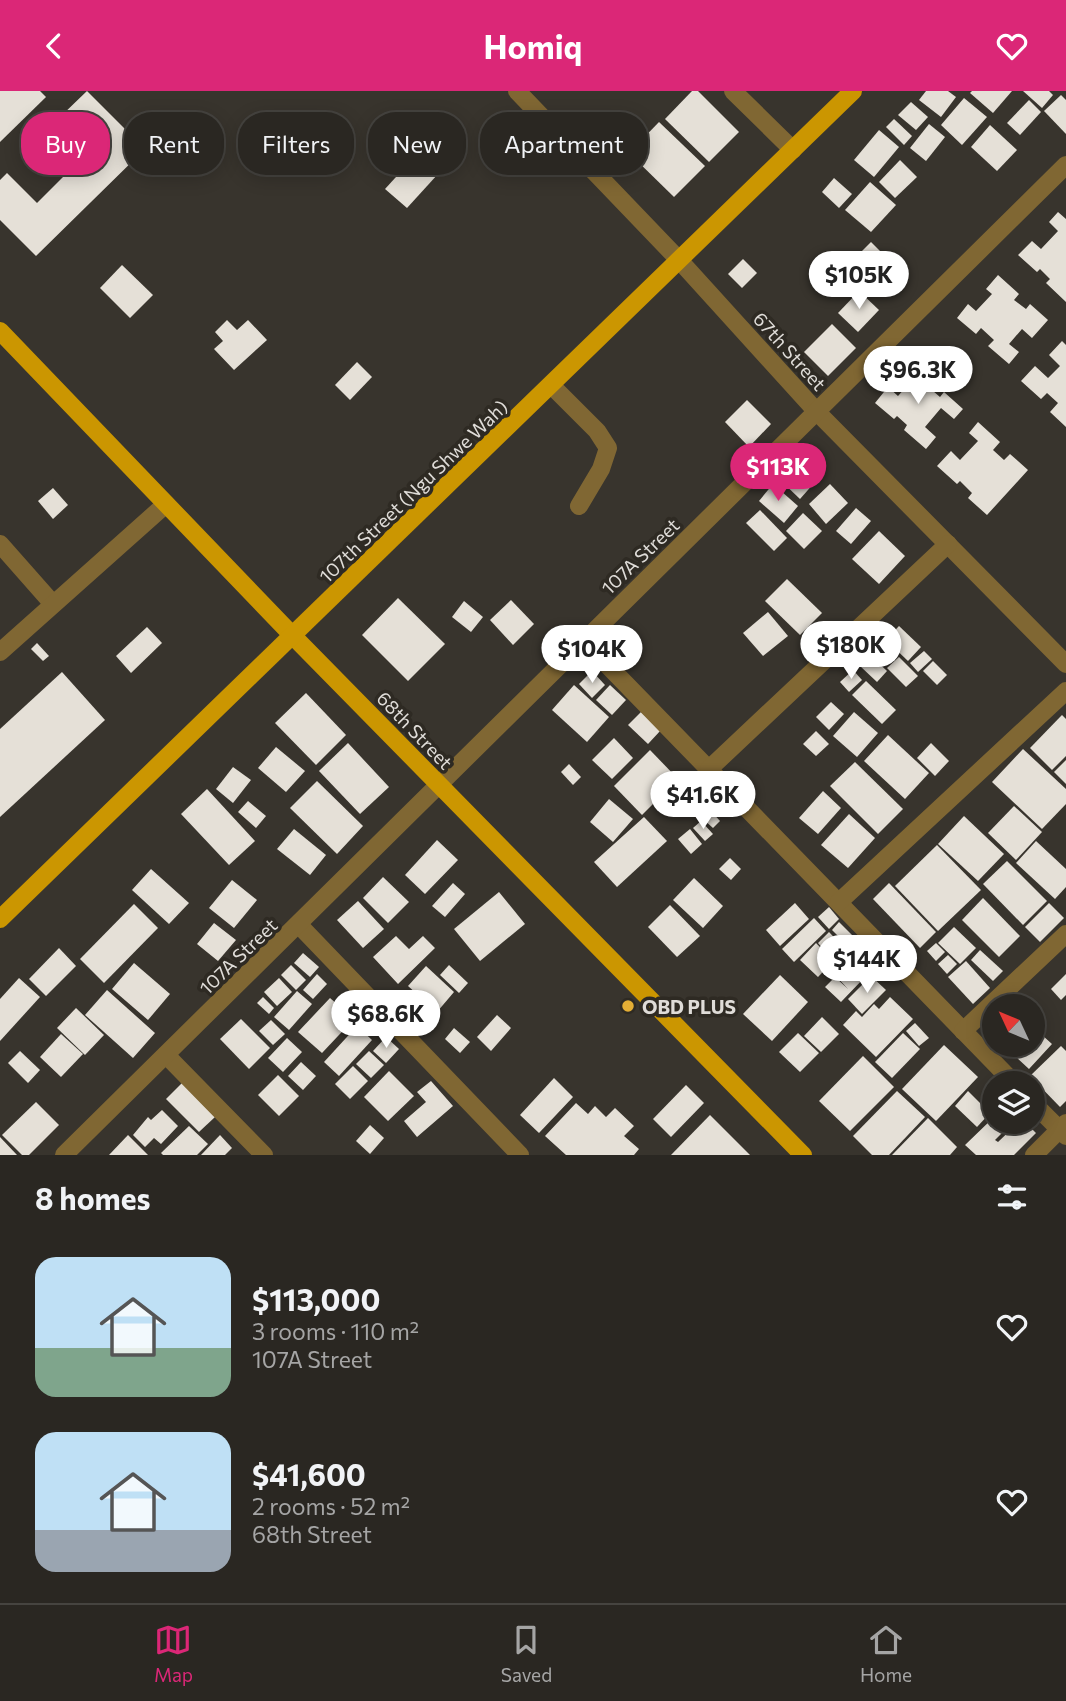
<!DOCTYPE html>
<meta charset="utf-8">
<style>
:root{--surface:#2a2722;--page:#322f2a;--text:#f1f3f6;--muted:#a5a5a5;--line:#464440;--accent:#db2777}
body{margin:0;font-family:Commissioner,sans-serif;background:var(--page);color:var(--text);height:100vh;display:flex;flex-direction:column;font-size:26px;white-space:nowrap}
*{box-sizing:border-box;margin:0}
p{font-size:23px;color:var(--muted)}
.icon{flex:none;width:38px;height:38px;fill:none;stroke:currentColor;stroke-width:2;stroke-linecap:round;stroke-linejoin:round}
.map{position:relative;height:1064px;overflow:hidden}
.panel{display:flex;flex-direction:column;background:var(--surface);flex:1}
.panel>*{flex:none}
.top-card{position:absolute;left:21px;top:21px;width:700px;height:63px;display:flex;gap:14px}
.needle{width:46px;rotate:314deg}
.controls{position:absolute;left:982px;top:903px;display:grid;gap:14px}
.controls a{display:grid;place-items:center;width:63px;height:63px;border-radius:50%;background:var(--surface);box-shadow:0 4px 18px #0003,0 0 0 2px var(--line);font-size:35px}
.price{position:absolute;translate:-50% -60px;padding:0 16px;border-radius:24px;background:#fff;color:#222;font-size:23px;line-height:46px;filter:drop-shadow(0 2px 4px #0008)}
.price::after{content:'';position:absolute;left:50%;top:42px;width:21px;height:16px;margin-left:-10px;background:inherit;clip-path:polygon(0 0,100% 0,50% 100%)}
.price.current{background:var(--accent);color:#fff}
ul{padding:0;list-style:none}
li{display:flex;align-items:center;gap:21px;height:175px;padding:0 35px}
li span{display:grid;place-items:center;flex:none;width:196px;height:140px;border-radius:21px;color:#555}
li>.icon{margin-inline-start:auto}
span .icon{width:84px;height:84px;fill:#fffc;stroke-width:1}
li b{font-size:30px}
h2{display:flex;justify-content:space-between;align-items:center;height:84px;padding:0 35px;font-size:30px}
.tag{padding:0 24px;border-radius:28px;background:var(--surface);box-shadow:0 4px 18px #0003,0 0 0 2px var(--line);font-size:24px;line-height:63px}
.tag.current{background:var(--accent);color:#fff}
header{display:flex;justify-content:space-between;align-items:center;height:91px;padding:0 35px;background:var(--accent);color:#fff;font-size:32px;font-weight:700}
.tabs{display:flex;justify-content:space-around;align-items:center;height:98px;border-top:2px solid var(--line);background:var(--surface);font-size:19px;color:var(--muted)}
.tabs a{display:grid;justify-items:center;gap:4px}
.tabs .current{color:var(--accent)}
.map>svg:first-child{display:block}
</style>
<header><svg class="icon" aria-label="back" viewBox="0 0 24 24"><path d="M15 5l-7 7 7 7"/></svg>Homiq<svg class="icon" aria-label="heart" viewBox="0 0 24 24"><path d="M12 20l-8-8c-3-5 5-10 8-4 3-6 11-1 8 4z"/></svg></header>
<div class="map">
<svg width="1066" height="1064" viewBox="0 0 1066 1064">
<rect width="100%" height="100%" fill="#38342d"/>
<g fill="#e5e0d7">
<polygon points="0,0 40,0 46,6 0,51"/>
<polygon points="87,0 145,58 36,165 0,129 0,89 7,82 37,112 91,58 59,27"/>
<polygon points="692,0 698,0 739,41 709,71 665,28"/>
<polygon points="926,0 948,0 956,6 941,26 919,9"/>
<polygon points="972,0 1012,0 993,22 970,2"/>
<polygon points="1023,0 1049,0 1053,4 1042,17"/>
<polygon points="1061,4 1066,9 1066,43 1044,20"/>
<polygon points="964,7 987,26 962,54 941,34"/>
<polygon points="1029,9 1041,21 1020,44 1007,32"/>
<polygon points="911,11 928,26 916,39 898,24"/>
<polygon points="606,21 631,47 623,56 597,30"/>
<polygon points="894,28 912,45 904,54 886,36"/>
<polygon points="659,31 705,75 674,106 629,62"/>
<polygon points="929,33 945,46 926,70 910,57"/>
<polygon points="990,34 1017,59 997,80 971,56"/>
<polygon points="879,39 899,56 874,86 854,69"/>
<polygon points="417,63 438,83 407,117 385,98"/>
<polygon points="900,69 917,86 895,107 879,91"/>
<polygon points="834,87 852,103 839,117 822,101"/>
<polygon points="870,91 896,114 871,141 845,119"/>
<polygon points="1058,121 1066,128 1066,211 1046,192 1050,188 1040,178 1037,181 1018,164 1032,150 1041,158 1058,140 1049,131"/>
<polygon points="871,151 885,165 863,188 848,174"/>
<polygon points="743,168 757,182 742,197 728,183"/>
<polygon points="122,174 153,204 130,227 100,197"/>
<polygon points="998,184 1019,203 1014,209 1026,218 1030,213 1048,229 1032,247 1022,238 1009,253 1019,261 1009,273 988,255 994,249 981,237 976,243 957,227 968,213 976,220 992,203 986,198"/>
<polygon points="859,200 879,219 858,241 838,222"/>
<polygon points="227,229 237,239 248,229 267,249 234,279 214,258 223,250 215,241"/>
<polygon points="832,233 856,257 828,285 804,261"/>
<polygon points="1062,250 1066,254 1066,336 1050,321 1058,312 1047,302 1041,308 1021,290 1035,275 1048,287 1060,275 1049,264"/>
<polygon points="913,270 932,287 926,294 940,306 944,301 963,318 954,328 941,317 925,336 936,346 926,358 904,339 907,334 897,325 894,328 875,312 888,296 898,305 915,286 906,279"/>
<polygon points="357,271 372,286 350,309 335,294"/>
<polygon points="747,309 771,333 749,356 725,331"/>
<polygon points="978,331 1000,351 993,359 1004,369 1010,363 1028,379 987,424 968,407 972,402 960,390 957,393 937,375 951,360 960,369 978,350 969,342"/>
<polygon points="793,372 815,391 800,408 779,388"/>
<polygon points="773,393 798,415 784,432 759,410"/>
<polygon points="830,393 848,412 826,433 809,413"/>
<polygon points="53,397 68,414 53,428 38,410"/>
<polygon points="856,417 871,430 851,453 836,440"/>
<polygon points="760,419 787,447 774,460 746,432"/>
<polygon points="803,422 822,440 804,458 786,440"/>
<polygon points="879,440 905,465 879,493 852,468"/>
<polygon points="787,488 822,522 800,544 765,510"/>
<polygon points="398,507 445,553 408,590 362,544"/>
<polygon points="511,509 534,533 513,554 490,529"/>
<polygon points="464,510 483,526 471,541 452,526"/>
<polygon points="768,521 788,545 763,565 743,542"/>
<polygon points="899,535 921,556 908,570 886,549"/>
<polygon points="147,536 162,552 131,582 116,565"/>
<polygon points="883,551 896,563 884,575 871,562"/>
<polygon points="37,552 49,565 43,570 31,558"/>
<polygon points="924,560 932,568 918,581 910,572"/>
<polygon points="870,564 887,580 877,591 860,575"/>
<polygon points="899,566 918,585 906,596 887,577"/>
<polygon points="933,570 947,584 937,594 923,580"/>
<polygon points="853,579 862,589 849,601 840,591"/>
<polygon points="592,580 605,594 592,607 579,593"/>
<polygon points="62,581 105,629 0,726 0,638"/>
<polygon points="866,590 896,619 882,633 852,604"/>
<polygon points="574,594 609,626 587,651 552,619"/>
<polygon points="610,594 626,609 612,624 596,609"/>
<polygon points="306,602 346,644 316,674 275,632"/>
<polygon points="831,611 844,623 829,639 816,626"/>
<polygon points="641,621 661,639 648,653 628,634"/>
<polygon points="854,621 878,642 857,666 833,645"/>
<polygon points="1062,624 1066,628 1066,665 1052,679 1030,657"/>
<polygon points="816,640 829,653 816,665 803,653"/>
<polygon points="888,644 929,682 905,708 864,670"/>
<polygon points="614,647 633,667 612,688 592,669"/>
<polygon points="348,652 389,696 360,723 319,680"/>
<polygon points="931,652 949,670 935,685 917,667"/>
<polygon points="276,656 305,680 286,701 258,677"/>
<polygon points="1023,658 1066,698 1066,713 1042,738 992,691"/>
<polygon points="650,659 678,688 642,724 614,695"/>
<polygon points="1066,669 1066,693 1054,681"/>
<polygon points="855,671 903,718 878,743 830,695"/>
<polygon points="569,673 581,686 573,694 561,681"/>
<polygon points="233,676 251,689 233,712 216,698"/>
<polygon points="317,690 363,735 337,763 290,717"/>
<polygon points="207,698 255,750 229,774 181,723"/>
<polygon points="823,700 841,717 818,743 799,727"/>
<polygon points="609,708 633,728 613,751 590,731"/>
<polygon points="248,710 266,725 256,737 238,721"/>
<polygon points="1014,715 1042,741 1016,769 988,742"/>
<polygon points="711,720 720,730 713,737 703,728"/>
<polygon points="849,723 875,747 848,777 821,754"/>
<polygon points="964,725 1004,763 978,790 938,753"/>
<polygon points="644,726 667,750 617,796 594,771"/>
<polygon points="701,730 713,743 705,750 693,737"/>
<polygon points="294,738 326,764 310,784 277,758"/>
<polygon points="690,738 702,753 691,763 678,748"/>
<polygon points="437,749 458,769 425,803 405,784"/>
<polygon points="1036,750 1066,778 1066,796 1055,808 1016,772"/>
<polygon points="937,754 981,799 938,840 895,795"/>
<polygon points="730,767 741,778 731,789 719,778"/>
<polygon points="1007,770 1047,810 1023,834 983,793"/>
<polygon points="151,778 189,812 169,833 132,799"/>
<polygon points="383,786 409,811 388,832 363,807"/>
<polygon points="694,787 723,815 703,837 673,809"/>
<polygon points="232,789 257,809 234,837 209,817"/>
<polygon points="453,792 465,803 445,826 432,815"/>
<polygon points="889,792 936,841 920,857 873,808"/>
<polygon points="499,801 525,833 480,870 454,838"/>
<polygon points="983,807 1020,845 999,866 962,829"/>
<polygon points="358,810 384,838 363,857 337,829"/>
<polygon points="795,812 809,828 780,855 766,839"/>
<polygon points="1049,812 1064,827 1040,851 1025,836"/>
<polygon points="134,813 158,837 104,892 80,868"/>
<polygon points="670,814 700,845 677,866 648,836"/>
<polygon points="829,816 839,828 829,838 818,826"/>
<polygon points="814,827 826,840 794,871 782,858"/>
<polygon points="839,831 855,847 848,855 832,839"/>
<polygon points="214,832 236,849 218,870 197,853"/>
<polygon points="954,836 976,857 960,873 938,852"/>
<polygon points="829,841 845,858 818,886 800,869 816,852 828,864 818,852"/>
<polygon points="396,845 409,858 423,845 435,857 398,893 373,866"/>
<polygon points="936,852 945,861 936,870 927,860"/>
<polygon points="59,857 76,875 46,905 29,888"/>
<polygon points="980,859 1003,880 993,890 971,869"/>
<polygon points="303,862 319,876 310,886 294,872"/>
<polygon points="948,864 957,873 947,883 938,873"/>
<polygon points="966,870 990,897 973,913 948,886"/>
<polygon points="849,871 864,887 841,911 825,896 835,886 848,898 835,884"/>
<polygon points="134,872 170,903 148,929 112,898"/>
<polygon points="291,874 306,889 296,899 281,884"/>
<polygon points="449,874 468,892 459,902 440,884"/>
<polygon points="426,875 454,901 437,921 408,895"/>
<polygon points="317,883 327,893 313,908 303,899"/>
<polygon points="1066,883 1066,904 1061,909 1051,898"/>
<polygon points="780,884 808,911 772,950 743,923"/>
<polygon points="871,885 886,899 862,923 848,908"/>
<polygon points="19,887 40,906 0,950 0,908"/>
<polygon points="279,887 292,901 277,915 264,901"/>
<polygon points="107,899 155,942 133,967 85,924"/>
<polygon points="297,900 312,913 289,939 274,926"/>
<polygon points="263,906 274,917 269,923 257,912"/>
<polygon points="890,906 913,928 876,966 843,934 856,920 862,926 874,913 879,918"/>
<polygon points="330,907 354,928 322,962 298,941"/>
<polygon points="76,917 104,944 85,964 57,937"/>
<polygon points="497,924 511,937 491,960 477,946"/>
<polygon points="822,926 839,943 821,961 804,945"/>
<polygon points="241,928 270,957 249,978 220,948"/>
<polygon points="271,929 285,943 273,954 259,940"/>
<polygon points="915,932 929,947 919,955 906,940"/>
<polygon points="357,935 372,949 339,985 324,971"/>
<polygon points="1032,935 1052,953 1029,978 1003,954 1032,954"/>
<polygon points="454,937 470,951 460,962 445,948"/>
<polygon points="798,942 819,962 800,981 779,961"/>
<polygon points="903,942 920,958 892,987 875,971"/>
<polygon points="61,943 83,963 61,986 40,966"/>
<polygon points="386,946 399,958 386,972 373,960"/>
<polygon points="287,947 302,961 283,981 268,967"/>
<polygon points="944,954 978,986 936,1030 902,998"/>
<polygon points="1061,955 1066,960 1066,1010 1060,1016 1030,985"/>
<polygon points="20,960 40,979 28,992 8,972"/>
<polygon points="369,960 384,974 371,987 356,973"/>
<polygon points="863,965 894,996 850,1040 819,1010"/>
<polygon points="301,971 316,985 303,999 288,985"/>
<polygon points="353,975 368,990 350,1008 335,993"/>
<polygon points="389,980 414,1005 388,1030 364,1006"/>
<polygon points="278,984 299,1005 279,1025 258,1004"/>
<polygon points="554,987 573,1006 539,1042 520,1024"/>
<polygon points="431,990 453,1015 417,1046 404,1030 426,1011 417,1001"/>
<polygon points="182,992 215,1026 199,1041 166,1008"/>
<polygon points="686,994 704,1012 671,1046 653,1028"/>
<polygon points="897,1000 925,1026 889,1064 872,1064 853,1045"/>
<polygon points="968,1000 990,1022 977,1036 955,1015"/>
<polygon points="36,1011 59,1034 29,1064 22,1064 2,1044"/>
<polygon points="576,1012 588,1023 595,1015 606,1026 615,1017 634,1035 624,1045 639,1058 634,1064 566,1064 545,1045"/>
<polygon points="162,1019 178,1035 161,1053 154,1047 145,1056 133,1044 148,1026 151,1029"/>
<polygon points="710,1024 750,1064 671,1064"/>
<polygon points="994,1026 994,1031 1012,1032 995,1049 998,1051 1019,1031 1025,1031 1036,1042 1014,1064 976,1064 965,1054"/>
<polygon points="928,1027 957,1056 950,1064 892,1064"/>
<polygon points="370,1034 384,1047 370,1063 356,1050"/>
<polygon points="189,1035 208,1053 197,1064 163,1064 161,1062"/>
<polygon points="128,1044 148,1064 109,1064"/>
<polygon points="220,1044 232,1057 225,1064 201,1064"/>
<polygon points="0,1046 17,1064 0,1064"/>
</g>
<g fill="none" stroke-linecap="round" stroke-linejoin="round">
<g stroke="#806733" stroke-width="18">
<polyline points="517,0 680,170 817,321 1066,573"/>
<polyline points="733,0 793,59"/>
<polyline points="552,295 597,340 608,357 601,378 579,415"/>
<polyline points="0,453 53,513"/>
<polyline points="584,550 1014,992"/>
<polyline points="0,561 166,413"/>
<polyline points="709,678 948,453"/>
<polyline points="839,811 1066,600"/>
<polyline points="299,834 520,1064"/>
<polyline points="963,940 1066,843"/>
<polyline points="166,964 264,1064"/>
<polyline points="1032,1011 1066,1045"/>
<polyline points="64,1064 1066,74"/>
<polyline points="1034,1064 1066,1032"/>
</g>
<g stroke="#cb9601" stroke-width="18">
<polyline points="0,240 293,545 803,1064"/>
<polyline points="0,828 853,0"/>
</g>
</g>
<circle fill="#e4ae35" stroke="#2e2a23" stroke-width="2.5" cx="628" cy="915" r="7"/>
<g text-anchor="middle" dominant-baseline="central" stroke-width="7" stroke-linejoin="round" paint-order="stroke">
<g font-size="19" fill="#dfdcd8" stroke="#2e2a23">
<text transform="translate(790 260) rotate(48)">67th Street</text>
<text transform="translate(413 400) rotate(-44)">107th Street (Ngu Shwe Wah)</text>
<text transform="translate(640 465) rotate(-44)">107A Street</text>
<text transform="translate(415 639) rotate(46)">68th Street</text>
<text transform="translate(238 865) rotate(-44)">107A Street</text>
</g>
<g font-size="19" font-weight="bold" fill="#dfdcd8" stroke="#2e2a23" text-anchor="start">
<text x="642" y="915">OBD PLUS</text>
</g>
</g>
</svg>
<div class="controls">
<a><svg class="needle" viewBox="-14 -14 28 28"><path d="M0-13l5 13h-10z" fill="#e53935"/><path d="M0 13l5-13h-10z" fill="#a5a5a5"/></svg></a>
<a><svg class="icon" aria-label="layers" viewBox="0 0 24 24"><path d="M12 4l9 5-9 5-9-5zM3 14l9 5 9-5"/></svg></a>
</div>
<b class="price" style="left:859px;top:220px">$105K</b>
<b class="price" style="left:918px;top:315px">$96.3K</b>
<b class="price current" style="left:778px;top:412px">$113K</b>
<b class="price" style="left:851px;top:590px">$180K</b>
<b class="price" style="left:592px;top:594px">$104K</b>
<b class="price" style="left:703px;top:740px">$41.6K</b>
<b class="price" style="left:867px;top:904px">$144K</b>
<b class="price" style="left:386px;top:959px">$68.6K</b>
<div class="top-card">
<a class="tag current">Buy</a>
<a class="tag">Rent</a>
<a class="tag">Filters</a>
<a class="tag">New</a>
<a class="tag">Apartment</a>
</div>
</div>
<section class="panel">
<h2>8 homes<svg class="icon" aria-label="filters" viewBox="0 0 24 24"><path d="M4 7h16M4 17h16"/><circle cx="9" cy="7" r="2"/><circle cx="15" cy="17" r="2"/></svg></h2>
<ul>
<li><span style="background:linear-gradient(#bfe0f5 65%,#7fa58c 0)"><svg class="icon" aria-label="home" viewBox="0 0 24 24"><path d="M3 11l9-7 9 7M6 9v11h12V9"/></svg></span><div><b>$113,000</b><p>3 rooms · 110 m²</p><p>107A Street</p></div><svg class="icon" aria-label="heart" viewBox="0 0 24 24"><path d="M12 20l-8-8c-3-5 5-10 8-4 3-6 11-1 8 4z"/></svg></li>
<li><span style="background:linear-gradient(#bfe0f5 70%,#9aa5b1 0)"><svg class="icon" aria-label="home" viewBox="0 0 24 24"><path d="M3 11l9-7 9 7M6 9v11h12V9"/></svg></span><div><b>$41,600</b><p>2 rooms · 52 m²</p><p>68th Street</p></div><svg class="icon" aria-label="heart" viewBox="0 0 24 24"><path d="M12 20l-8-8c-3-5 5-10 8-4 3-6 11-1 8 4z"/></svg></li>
</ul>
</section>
<nav class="tabs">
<a class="current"><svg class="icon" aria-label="map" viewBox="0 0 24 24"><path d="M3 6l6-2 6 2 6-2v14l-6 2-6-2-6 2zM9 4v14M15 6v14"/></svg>Map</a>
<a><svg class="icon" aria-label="saved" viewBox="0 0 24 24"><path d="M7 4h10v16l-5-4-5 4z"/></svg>Saved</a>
<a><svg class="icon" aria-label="home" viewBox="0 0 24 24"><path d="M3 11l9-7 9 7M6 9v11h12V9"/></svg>Home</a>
</nav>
